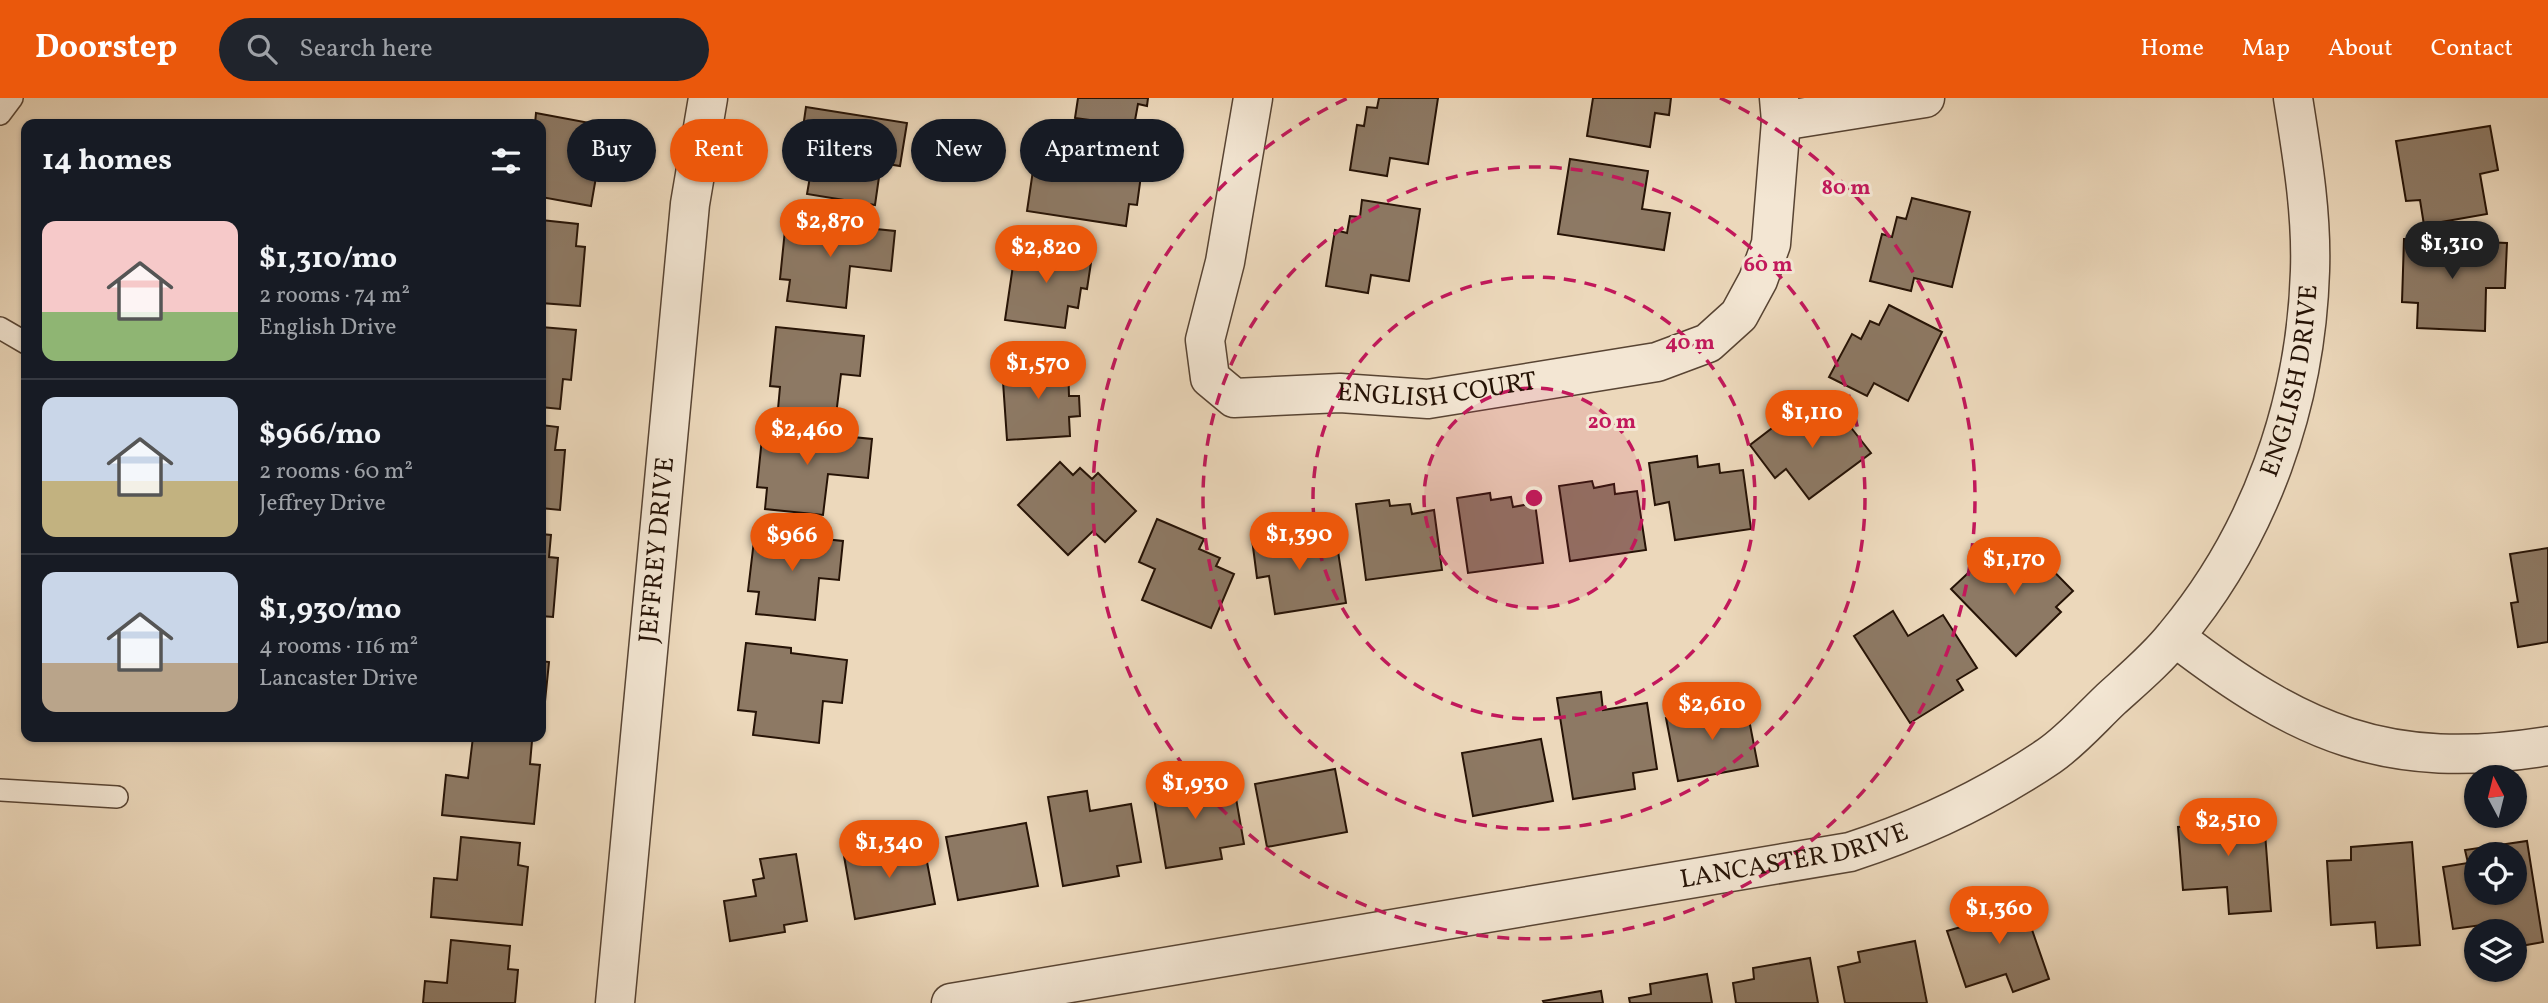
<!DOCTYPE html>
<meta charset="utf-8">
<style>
:root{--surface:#171b24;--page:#20242c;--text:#f1f3f6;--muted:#9ea1a6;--line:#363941;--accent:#ea580c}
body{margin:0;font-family:Vollkorn,serif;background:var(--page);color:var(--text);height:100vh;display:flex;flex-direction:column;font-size:26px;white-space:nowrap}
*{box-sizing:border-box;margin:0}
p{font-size:23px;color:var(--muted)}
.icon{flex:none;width:38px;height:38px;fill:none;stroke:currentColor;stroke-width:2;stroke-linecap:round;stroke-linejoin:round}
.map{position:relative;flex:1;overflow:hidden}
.details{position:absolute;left:21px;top:21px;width:525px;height:623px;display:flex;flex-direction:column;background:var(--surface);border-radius:14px;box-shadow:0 2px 5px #0004}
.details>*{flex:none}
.top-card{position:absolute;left:567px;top:21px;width:665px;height:63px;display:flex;gap:14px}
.needle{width:46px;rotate:353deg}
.buttons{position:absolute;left:2464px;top:667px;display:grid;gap:14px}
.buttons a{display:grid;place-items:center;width:63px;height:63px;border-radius:50%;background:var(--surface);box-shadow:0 2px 5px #0004;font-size:35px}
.price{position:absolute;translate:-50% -60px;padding:0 16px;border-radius:24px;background:var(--accent);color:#fff;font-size:23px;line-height:46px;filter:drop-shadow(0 2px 4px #0008)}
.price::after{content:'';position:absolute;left:50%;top:42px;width:21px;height:16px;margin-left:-10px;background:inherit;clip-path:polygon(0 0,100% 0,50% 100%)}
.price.selected{background:#222;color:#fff}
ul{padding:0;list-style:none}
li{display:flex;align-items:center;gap:21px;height:175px;padding:0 21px}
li+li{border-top:2px solid var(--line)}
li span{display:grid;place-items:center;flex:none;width:196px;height:140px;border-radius:14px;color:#555}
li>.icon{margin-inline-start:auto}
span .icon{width:84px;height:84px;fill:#fffc;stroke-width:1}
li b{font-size:30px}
h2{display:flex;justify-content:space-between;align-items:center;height:84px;padding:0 21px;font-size:30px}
.tag{padding:0 24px;border-radius:32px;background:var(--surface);box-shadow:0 2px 5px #0004;font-size:24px;line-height:63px}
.tag.selected{background:var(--accent);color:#fff}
header{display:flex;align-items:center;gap:42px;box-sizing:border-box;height:98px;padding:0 35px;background:var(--accent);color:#fff}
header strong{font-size:33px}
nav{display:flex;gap:38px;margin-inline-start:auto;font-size:24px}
.search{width:490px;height:63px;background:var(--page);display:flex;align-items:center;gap:18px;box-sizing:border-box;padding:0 24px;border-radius:38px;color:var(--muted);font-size:26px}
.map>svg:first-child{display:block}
</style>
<header>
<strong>Doorstep</strong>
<div class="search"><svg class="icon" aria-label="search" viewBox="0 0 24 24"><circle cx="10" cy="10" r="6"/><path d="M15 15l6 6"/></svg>Search here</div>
<nav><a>Home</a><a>Map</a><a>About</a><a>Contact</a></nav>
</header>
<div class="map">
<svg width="2548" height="905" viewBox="0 0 2548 905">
<rect width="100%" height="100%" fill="#ecd8bb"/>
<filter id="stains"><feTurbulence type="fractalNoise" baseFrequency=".00286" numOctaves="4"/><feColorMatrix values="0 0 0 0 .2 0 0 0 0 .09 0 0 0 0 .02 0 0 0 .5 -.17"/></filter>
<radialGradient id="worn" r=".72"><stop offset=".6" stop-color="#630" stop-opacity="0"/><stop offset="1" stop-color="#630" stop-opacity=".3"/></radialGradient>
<g fill="#8d7964" stroke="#261306" stroke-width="2" fill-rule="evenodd">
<polygon points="1078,0 1148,0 1147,8 1138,6 1134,28 1075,20"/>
<polygon points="1379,0 1438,0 1428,66 1390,60 1387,78 1350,72 1357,27 1364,28 1367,9 1377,10"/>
<polygon points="1593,0 1671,0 1669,17 1655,15 1650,49 1587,38"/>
<polygon points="806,9 907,25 900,68 881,65 875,107 807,96 811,73 797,71"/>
<polygon points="536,15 595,26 591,48 601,50 591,108 541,99 541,26 535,26"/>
<polygon points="2490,28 2498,72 2480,76 2487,116 2424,127 2420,102 2406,103 2396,43"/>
<polygon points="1039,32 1145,48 1137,107 1129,106 1126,128 1027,113"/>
<polygon points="1570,61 1648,73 1642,111 1670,115 1664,152 1558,136"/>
<polygon points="1912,100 1970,114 1952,189 1914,180 1911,193 1870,183 1882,136 1892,139 1897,119 1906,121"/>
<polygon points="1362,102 1420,111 1409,183 1371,177 1368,195 1326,188 1335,132 1347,135 1350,118 1360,119"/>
<polygon points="541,122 578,126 576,148 585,149 580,208 541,205"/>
<polygon points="786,122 895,133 891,173 850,168 846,210 787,203 790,182 780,181"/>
<polygon points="2404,141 2507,145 2505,190 2486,190 2485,233 2417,230 2418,205 2402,204"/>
<polygon points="1016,147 1092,158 1087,191 1081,190 1078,210 1068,208 1065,230 1005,222"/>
<polygon points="1889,207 1942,234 1908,303 1874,285 1867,298 1829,279 1852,236 1861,241 1870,223 1879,227"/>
<polygon points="541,229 576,232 571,282 563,281 560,311 541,309"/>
<polygon points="776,229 864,238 860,278 841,276 836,317 778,311 780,289 770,288"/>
<polygon points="1068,265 1069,298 1079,298 1080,318 1069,319 1070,338 1007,342 1002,269"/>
<polygon points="1834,308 1871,355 1809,401 1786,371 1775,380 1750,347 1788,318 1794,325 1811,314 1817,321"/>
<polygon points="541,327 558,329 555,352 565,352 560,412 541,410"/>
<polygon points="763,330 872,341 868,380 828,376 823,417 765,411 767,390 757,389"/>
<polygon points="1697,358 1698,369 1719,366 1720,375 1743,372 1751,431 1675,442 1669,404 1655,407 1649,365"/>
<polygon points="1060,364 1073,377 1080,370 1092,381 1098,375 1136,413 1105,444 1093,433 1068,457 1018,407"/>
<polygon points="1592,383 1594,390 1614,386 1615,396 1637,393 1646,452 1570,463 1559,388"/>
<polygon points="1490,395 1491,402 1511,399 1513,409 1535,405 1543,465 1468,475 1457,400"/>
<polygon points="1389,402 1390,408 1410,406 1412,416 1434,412 1442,472 1366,482 1356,406"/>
<polygon points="1157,421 1204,441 1199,451 1220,460 1216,468 1234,476 1211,530 1142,502 1155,471 1139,464"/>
<polygon points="755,434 843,443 839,482 819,480 815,522 756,516 759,494 748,493"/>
<polygon points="1293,435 1294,443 1318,439 1320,450 1337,447 1346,505 1275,516 1269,478 1257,480 1252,441"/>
<polygon points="541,436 551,437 549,459 558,460 553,519 541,518"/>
<polygon points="2024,443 2073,493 2056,509 2061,514 2016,558 1951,491 1981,463 1991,474"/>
<polygon points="2548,450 2548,544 2518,549 2511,505 2518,504 2510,456"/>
<polygon points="1893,513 1908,538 1943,517 1977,570 1957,582 1963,592 1910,625 1854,538"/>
<polygon points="746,545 791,550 791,555 847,562 842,605 823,603 819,645 753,637 756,614 738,612"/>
<polygon points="541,563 549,564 543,623 541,623"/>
<polygon points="1601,594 1603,612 1647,605 1657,671 1633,675 1635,691 1573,701 1557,600"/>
<polygon points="1746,606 1758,668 1678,683 1666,620"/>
<polygon points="473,639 532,643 530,666 540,667 534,726 442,717 446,677 468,680"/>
<polygon points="1541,641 1553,703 1473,718 1462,655"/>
<polygon points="1335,671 1347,734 1267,749 1255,686"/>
<polygon points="1190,675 1193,696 1234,689 1244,746 1220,750 1222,761 1166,770 1151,682"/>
<polygon points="1087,693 1090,713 1131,706 1141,764 1117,768 1119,778 1063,788 1048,699"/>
<polygon points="2263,709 2271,813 2229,816 2227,789 2183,792 2178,729 2203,727 2202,714"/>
<polygon points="1026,725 1038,788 958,802 946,739"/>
<polygon points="461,739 520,745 518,767 528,769 522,827 431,819 434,780 457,782"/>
<polygon points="923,743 935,806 855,821 844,758"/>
<path d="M2527 743 2543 844 2515 849V833H2498L2497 825 2453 831 2443 769 2468 765 2465 752ZM2476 756H2515V794H2476Z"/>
<polygon points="2412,744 2420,847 2377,850 2375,824 2331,827 2327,763 2351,762 2351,749"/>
<polygon points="796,756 807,823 784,827 785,834 730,843 724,803 756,798 753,782 764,780 760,761"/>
<polygon points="2020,797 2049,881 2013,894 2006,876 1966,889 1947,833 1968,827 1965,816"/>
<polygon points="451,842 510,848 508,871 518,872 515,905 423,905 425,883 447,885"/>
<polygon points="1915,843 1927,905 1845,905 1838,869 1860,864 1858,854"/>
<polygon points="1810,860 1818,905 1736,905 1733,885 1754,881 1753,870"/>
<polygon points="1707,876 1712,905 1630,905 1629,900 1651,896 1650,886"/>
<polygon points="1601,893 1603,905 1544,905 1543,903"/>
</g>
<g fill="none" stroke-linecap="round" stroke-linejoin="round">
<defs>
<g id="lane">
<polyline points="0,16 12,0"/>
<polyline points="0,230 26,245"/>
<polyline points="0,692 117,699"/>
</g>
<g id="street">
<path id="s1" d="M1253 0 1225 164 1205 242 1210 280 1234 300 1340 295 1428 301 1657 264 1708 245 1739 217 1758 182 1771 146 1781 23 1779 0"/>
<polyline points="1781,23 1925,0"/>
<path d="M2175 539C2300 635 2387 674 2548 648"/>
<path id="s2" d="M615 905 690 106 708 0"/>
<path id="s3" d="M951 905 1850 754C1921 731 1987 700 2049 658 2071 643 2091 620 2111 601 2133 581 2157 561 2175 538 2260 436 2306 306 2310 173 2312 115 2302 57 2293 0"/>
</g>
</defs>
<use href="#lane" stroke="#584433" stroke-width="24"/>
<use href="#street" stroke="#584433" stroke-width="41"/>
<use href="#lane" stroke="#f3e6d3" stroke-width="21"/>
<use href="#street" stroke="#f3e6d3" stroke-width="38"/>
</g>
<circle cx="1534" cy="400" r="110" fill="#c2185b" fill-opacity=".12"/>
<g fill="none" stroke="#c2185b" stroke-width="3.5" stroke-dasharray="12 9">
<circle cx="1534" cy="400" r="110"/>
<circle cx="1534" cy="400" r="221"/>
<circle cx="1534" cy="400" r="331"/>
<path d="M1720 0A441 441 0 1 1 1348 0"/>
</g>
<g text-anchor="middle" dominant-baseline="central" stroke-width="6" stroke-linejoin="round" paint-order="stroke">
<g font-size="26" fill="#261306" stroke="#f3e6d3">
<text stroke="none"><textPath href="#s3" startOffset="1592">ENGLISH DRIVE</textPath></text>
<text stroke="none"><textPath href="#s1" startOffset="520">ENGLISH COURT</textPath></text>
<text stroke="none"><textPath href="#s2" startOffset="455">JEFFREY DRIVE</textPath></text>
<text stroke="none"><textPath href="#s3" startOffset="856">LANCASTER DRIVE</textPath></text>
</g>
</g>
<circle cx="1534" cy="400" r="10" fill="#c2185b" stroke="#f3e6d3" stroke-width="3.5"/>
<g font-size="21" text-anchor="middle" font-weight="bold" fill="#c2185b" stroke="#f3e6d3" stroke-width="6" stroke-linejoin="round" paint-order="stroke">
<text x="1846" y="96">80 m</text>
<text x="1768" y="173">60 m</text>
<text x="1690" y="251">40 m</text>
<text x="1612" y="330">20 m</text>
</g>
<rect width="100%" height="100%" filter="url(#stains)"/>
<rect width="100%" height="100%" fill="url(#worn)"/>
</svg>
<div class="buttons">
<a><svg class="needle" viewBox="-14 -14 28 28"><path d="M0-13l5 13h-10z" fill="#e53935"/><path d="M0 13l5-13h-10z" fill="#9ea1a6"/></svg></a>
<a><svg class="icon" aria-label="locate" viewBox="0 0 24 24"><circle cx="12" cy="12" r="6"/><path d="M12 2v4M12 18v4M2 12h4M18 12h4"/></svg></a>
<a><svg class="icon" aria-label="layers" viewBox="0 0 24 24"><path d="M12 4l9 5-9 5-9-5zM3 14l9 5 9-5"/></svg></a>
</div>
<b class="price" style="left:830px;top:161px">$2,870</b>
<b class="price selected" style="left:2452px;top:183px">$1,310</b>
<b class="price" style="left:1046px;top:187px">$2,820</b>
<b class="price" style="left:1038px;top:303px">$1,570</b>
<b class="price" style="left:1812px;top:352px">$1,110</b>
<b class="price" style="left:807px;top:369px">$2,460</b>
<b class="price" style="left:1299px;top:474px">$1,390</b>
<b class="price" style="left:792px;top:475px">$966</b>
<b class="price" style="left:2014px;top:499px">$1,170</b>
<b class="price" style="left:1712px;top:644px">$2,610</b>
<b class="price" style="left:1195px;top:723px">$1,930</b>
<b class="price" style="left:2228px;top:760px">$2,510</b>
<b class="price" style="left:889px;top:782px">$1,340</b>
<b class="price" style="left:1999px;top:848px">$1,360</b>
<div class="top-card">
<a class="tag">Buy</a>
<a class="tag selected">Rent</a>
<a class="tag">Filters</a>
<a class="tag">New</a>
<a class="tag">Apartment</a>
</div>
<section class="details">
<h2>14 homes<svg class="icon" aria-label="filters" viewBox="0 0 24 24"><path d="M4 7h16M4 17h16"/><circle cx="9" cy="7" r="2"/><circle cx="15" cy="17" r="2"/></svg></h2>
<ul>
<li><span style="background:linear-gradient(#f6c9c9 65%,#8fb573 0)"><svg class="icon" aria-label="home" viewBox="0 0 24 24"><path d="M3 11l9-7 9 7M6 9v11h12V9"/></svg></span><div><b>$1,310/mo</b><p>2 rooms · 74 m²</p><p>English Drive</p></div></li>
<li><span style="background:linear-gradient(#c9d6e8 60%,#c2b280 0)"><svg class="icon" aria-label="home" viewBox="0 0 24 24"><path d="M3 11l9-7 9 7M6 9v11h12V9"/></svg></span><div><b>$966/mo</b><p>2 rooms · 60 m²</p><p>Jeffrey Drive</p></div></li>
<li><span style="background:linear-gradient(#c9d6e8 65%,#b9a48a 0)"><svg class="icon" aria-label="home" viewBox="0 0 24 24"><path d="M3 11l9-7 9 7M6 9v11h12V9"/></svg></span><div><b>$1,930/mo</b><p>4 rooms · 116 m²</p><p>Lancaster Drive</p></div></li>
</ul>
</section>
</div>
